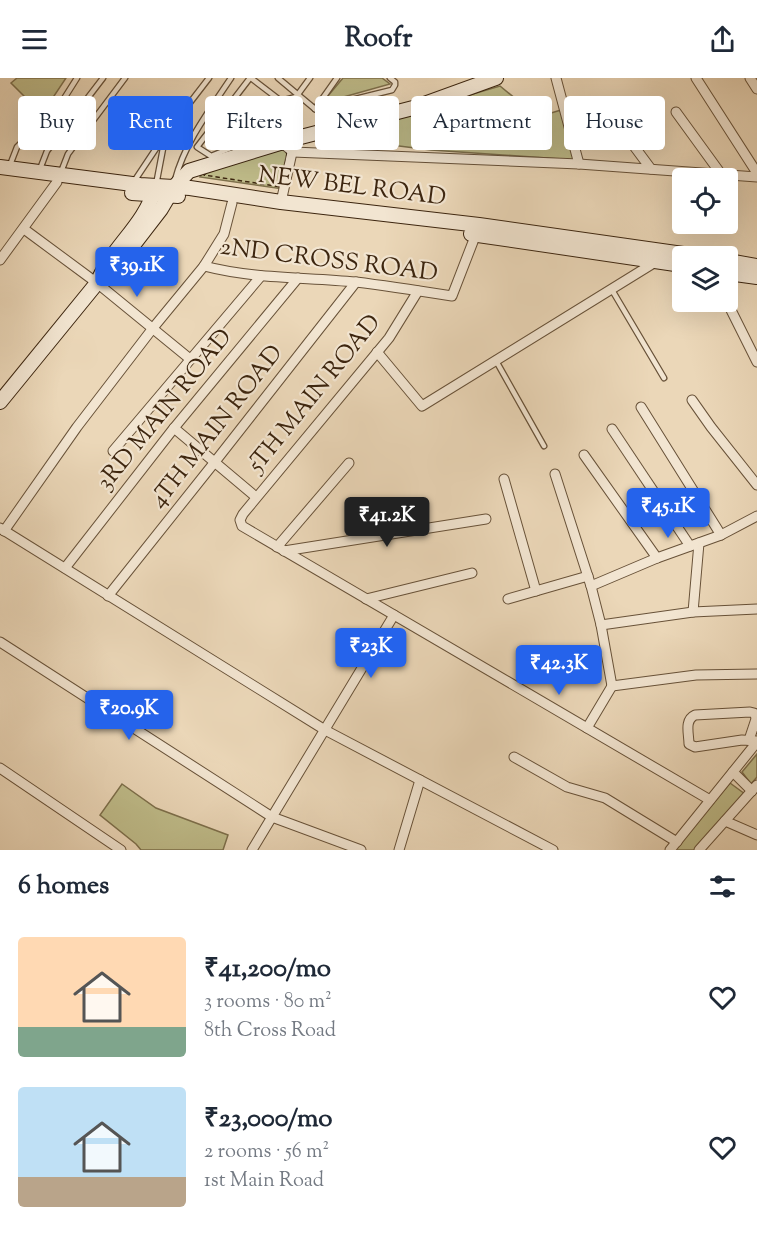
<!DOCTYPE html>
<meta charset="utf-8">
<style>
:root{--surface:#fff;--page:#f6f6f7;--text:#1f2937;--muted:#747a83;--accent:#2563eb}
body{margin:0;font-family:"Sorts Mill Goudy",serif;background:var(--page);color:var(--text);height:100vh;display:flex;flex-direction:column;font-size:22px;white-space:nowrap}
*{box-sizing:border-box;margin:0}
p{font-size:20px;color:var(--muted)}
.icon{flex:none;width:33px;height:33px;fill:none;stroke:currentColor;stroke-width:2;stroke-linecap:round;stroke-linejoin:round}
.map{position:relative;height:772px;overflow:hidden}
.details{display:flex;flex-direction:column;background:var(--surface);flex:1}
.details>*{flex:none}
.banner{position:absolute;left:18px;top:18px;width:722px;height:54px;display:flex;gap:12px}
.controls{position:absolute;left:672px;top:90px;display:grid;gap:12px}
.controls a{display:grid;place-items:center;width:66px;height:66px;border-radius:6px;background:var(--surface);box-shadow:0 6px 24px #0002;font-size:30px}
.price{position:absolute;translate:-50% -51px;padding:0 14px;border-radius:6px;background:var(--accent);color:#fff;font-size:20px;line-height:39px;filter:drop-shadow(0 2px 3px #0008)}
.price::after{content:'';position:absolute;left:50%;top:36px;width:18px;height:14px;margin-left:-9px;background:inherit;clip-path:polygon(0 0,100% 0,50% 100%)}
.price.current{background:#222;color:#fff}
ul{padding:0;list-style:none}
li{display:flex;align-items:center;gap:18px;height:150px;padding:0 18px}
li span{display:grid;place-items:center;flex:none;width:168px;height:120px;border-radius:6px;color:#555}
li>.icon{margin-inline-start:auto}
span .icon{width:72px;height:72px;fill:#fffc;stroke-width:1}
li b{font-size:26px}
h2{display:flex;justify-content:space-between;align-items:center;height:72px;padding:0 18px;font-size:26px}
.tag{padding:0 21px;border-radius:6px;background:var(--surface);box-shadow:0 6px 24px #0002;font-size:21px;line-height:54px}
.tag.current{background:var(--accent);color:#fff}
header{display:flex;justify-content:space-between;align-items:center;height:78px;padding:0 18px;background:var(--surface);font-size:27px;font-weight:700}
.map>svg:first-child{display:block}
</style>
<header><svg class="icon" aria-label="menu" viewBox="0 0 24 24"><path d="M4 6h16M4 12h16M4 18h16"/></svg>Roofr<svg class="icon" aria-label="share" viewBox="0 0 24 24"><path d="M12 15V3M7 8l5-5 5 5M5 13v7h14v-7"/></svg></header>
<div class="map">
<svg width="757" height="772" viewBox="0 0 757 772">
<rect width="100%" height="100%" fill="#ebd7b8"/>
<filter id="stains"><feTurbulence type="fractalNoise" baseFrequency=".00333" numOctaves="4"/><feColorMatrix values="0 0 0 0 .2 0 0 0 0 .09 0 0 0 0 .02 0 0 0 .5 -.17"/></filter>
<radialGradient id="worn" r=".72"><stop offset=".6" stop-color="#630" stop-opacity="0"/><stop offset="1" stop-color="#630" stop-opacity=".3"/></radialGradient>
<g fill="#bfbc8a" stroke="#7e704c" stroke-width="1.5">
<polygon points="17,0 66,0 42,36 11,5"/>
<polygon points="343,0 382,0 390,6 322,25"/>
<polygon points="500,8 538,39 561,32 575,82 431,72 327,59"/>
<polygon points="280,69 290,75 283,111 200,99 203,94"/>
<polygon points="757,676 757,699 751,706 742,694"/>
<polygon points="730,705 745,716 695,772 674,772"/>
<polygon points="122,706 156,730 228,757 223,772 141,772 136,766 100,737"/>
</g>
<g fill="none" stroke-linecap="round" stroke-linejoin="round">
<defs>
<g id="lane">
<polyline points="250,0 197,69 211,78 251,62 281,23 296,19 310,0"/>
<polyline points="251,0 281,23"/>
<polyline points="278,0 315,31"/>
<polyline points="315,31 392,12 395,7 395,4 390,0"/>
<polyline points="315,31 337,0"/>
<polyline points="10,87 17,69 28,58 36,60 41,57 77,0"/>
<polyline points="40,91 47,73 103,0"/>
<polyline points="61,94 68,76 125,0"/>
<path d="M175 102C185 64 209 33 231 0"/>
<polyline points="133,105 165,57 209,0"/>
<polyline points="156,107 165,60"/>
<polyline points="612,212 664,300"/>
<polyline points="495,281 544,368"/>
</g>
<g id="street">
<polyline points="556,0 579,86"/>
<polyline points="696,0 757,95"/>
<polyline points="750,0 757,11"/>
<polyline points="676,34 721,96"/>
<polyline points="572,61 625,56 651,91"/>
<polyline points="282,65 293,74 579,86 757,99"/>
<polyline points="281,124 293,70"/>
<polyline points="24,151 97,205 190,281"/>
<polyline points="0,182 57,104"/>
<path d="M204 188C254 201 305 199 356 204 388 208 420 213 452 218L476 156"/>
<polyline points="418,213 389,260 243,436 240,442 242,448 710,722"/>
<polyline points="727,224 757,284"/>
<polyline points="377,274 422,328 657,183"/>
<polyline points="692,322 711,349 757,407"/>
<polyline points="641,329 721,457"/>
<polyline points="174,350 256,419"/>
<polyline points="612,351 690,468"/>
<polyline points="113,373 261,198"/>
<polyline points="584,377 657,480"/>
<polyline points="555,396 591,508 601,547 612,608"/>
<polyline points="504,401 536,513"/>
<polyline points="0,450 325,652 553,772"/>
<polyline points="4,453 77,349 153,250 204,188 224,156 232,125"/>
<polyline points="277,469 349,385"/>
<polyline points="284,473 486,441"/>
<polyline points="65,490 174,350 298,200"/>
<polyline points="591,508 657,480 721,457 757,438"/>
<polyline points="108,518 214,385 356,204"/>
<polyline points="366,521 472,495"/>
<polyline points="508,521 588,498"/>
<polyline points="693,534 699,465"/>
<polyline points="601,547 693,534 757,531"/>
<polyline points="0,564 272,739 361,772"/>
<polyline points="612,608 696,597 757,596"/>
<path d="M757 641 754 635 750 634 695 637C684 642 689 656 689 666L695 669 742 662 757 663"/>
<polyline points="587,650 612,608"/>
<polyline points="749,662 756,641"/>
<polyline points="514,679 567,709 605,720 677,764"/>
<polyline points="0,690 121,772"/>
<polyline points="733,694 752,713"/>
<polyline points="725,743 757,757"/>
<polyline points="252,772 394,537"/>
<polyline points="399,772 420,702"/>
<polyline points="670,772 757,664"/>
<polyline points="699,772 757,707"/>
</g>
<g id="secondary">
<polyline points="0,89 140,107 190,110 281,124 479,147 697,178"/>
<polyline points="132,115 178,118"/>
<polyline points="471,156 682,187"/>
<polyline points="728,183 757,188"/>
<polyline points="728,195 757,199"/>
<path d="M98 203C112 169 145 147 155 110"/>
<polyline points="0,324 97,205 114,192 161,131 174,109 189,93 293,61 413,30 496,0"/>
</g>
</defs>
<use href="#lane" stroke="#685239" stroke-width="7"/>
<use href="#street" stroke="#685239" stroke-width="11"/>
<use href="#secondary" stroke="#3c250f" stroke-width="16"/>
<polygon stroke="#3c250f" stroke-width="1.5" stroke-dasharray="4.5 3" stroke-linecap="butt" points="280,71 285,72 287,76 281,109 204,97 208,94"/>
<use href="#lane" stroke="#f2e5d1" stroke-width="4.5"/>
<use href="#street" stroke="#f2e5d1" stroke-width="9"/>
<use href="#secondary" stroke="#f2e5d1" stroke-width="14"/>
</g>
<g text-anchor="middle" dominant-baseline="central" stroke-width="4.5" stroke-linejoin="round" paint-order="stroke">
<g font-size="24" fill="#3c250f" stroke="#f2e5d1">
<text transform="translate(352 109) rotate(7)">NEW BEL ROAD</text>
<text transform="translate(329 183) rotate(7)">2ND CROSS ROAD</text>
<text transform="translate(315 316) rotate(-51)">5TH MAIN ROAD</text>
<text transform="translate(165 332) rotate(-51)">3RD MAIN ROAD</text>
<text transform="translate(217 349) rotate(-52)">4TH MAIN ROAD</text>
</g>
</g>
<rect width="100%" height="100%" filter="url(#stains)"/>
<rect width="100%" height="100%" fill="url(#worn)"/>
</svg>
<div class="controls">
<a><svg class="icon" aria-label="locate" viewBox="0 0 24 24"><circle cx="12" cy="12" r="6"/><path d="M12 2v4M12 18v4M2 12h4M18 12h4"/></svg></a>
<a><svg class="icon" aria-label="layers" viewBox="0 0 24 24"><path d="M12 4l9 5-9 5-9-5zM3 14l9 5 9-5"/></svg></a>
</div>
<b class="price" style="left:137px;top:220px">₹39.1K</b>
<b class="price" style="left:668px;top:461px">₹45.1K</b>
<b class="price current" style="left:387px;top:470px">₹41.2K</b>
<b class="price" style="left:371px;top:601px">₹23K</b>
<b class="price" style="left:559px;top:618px">₹42.3K</b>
<b class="price" style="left:129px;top:663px">₹20.9K</b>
<div class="banner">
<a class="tag">Buy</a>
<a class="tag current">Rent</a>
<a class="tag">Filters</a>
<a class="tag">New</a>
<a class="tag">Apartment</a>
<a class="tag">House</a>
</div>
</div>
<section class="details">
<h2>6 homes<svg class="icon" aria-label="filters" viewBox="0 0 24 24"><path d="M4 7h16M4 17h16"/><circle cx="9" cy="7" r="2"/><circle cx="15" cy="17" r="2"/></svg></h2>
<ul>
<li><span style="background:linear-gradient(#ffd9b3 75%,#7fa58c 0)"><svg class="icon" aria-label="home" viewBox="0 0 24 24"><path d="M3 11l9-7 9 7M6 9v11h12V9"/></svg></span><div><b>₹41,200/mo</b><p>3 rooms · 80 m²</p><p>8th Cross Road</p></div><svg class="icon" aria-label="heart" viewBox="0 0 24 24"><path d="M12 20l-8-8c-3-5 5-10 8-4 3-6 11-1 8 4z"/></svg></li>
<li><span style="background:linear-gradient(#bfe0f5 75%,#b9a48a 0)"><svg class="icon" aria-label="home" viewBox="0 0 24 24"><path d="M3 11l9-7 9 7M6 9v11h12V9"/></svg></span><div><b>₹23,000/mo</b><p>2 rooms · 56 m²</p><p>1st Main Road</p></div><svg class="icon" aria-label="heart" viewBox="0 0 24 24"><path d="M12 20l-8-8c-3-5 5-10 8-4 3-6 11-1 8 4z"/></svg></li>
</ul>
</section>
